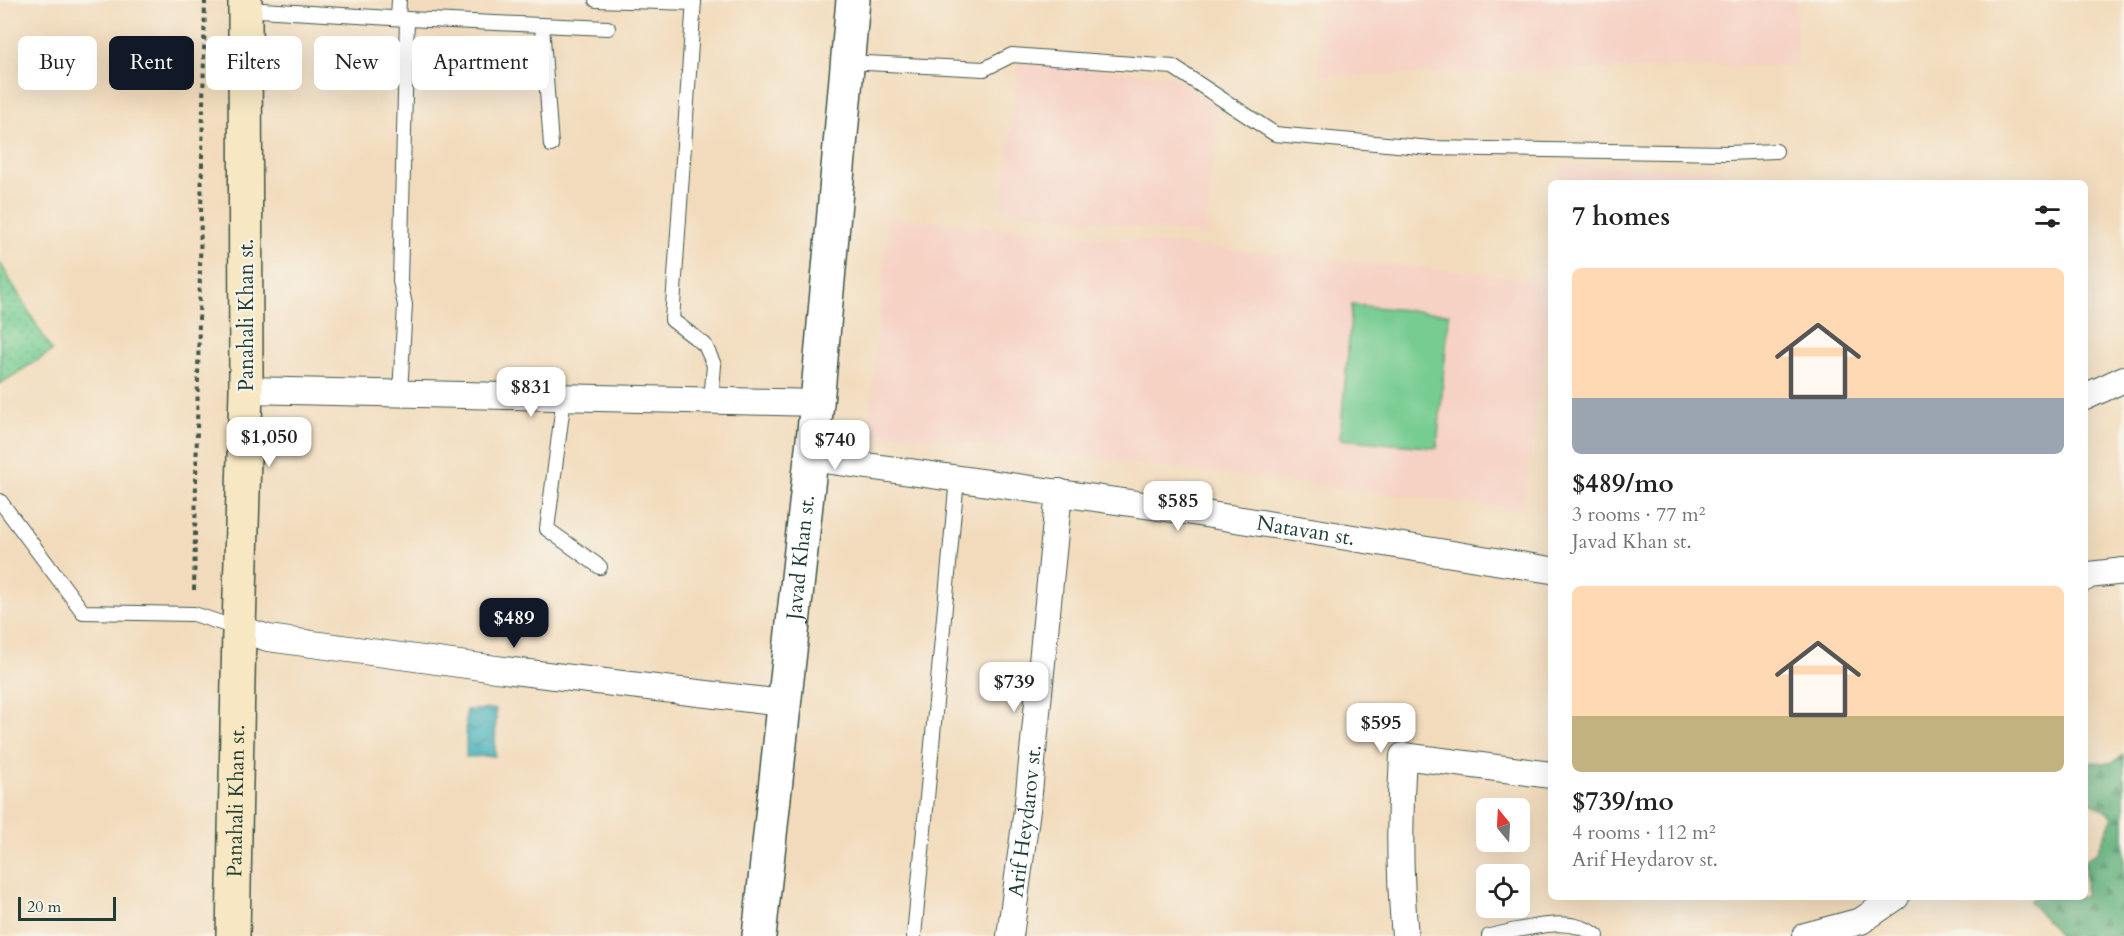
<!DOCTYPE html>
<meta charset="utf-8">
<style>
:root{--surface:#fff;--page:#f6f6f6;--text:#222;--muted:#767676;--accent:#111827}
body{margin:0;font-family:Cardo,serif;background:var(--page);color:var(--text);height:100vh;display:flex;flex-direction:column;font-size:22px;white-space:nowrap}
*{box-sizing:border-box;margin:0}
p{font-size:20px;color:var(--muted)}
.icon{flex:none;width:33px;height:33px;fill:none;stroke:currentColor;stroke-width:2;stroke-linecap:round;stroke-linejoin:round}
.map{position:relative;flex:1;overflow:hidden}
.drawer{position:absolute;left:1548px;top:180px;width:540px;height:720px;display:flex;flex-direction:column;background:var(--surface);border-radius:9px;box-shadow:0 6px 24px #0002}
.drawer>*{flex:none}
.top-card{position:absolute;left:18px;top:36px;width:570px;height:54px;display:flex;gap:12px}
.needle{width:39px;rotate:342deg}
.tools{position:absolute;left:1476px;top:798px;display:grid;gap:12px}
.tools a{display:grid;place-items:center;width:54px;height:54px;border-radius:9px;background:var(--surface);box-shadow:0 6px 24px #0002;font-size:30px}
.scale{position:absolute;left:18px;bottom:15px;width:98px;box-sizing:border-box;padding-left:6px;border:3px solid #1f3d34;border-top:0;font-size:16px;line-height:21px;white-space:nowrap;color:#1f3d34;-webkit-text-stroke:4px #f7f3e8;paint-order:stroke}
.price{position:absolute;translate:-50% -51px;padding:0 14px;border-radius:12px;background:#fff;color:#222;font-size:20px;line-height:39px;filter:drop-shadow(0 2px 3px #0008)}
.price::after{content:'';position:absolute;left:50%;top:36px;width:18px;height:14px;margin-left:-9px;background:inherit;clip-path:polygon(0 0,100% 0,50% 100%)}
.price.active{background:var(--accent);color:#fff}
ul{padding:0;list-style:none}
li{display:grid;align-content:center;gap:12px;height:318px;padding:0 24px}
li span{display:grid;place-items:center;height:186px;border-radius:9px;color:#555}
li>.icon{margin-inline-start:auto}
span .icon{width:108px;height:108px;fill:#fffc;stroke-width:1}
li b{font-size:26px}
h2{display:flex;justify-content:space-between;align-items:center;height:72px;padding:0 24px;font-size:26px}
.pill{padding:0 21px;border-radius:9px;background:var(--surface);box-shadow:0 6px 24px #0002;font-size:21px;line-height:54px}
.pill.active{background:var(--accent);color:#fff}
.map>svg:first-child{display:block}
</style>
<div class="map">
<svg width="2124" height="936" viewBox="0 0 2124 936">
<defs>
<pattern id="green-dots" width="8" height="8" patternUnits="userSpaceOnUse" patternTransform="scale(1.5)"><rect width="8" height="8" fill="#76cc91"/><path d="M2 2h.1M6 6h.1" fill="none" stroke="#60a777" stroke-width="1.8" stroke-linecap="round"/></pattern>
<pattern id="forest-firs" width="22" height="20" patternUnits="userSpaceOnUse" patternTransform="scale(1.5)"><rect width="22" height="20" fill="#60b07b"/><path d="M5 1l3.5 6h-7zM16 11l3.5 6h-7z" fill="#4f9066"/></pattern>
<pattern id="water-waves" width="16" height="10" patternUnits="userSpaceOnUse" patternTransform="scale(1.5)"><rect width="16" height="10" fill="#3daeb8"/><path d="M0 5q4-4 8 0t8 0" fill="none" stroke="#338f96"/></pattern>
</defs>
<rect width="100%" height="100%" fill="#f7f3e8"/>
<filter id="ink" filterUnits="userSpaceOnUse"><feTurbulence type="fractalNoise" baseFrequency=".0167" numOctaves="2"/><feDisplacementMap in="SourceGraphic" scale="12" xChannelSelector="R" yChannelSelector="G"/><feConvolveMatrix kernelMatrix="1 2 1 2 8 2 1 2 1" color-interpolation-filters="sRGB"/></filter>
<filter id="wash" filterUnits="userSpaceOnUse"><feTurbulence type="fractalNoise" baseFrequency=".008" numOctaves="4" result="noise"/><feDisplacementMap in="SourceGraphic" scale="24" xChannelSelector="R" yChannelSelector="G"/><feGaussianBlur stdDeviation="1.35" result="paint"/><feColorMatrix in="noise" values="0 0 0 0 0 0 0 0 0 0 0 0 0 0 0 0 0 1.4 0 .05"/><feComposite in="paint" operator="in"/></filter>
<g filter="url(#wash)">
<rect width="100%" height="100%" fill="#f2dbbc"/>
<g fill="#f6d2c4">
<polygon points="1318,0 1795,0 1798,65 1319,76"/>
<polygon points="1019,61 1172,76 1218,107 1206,235 1001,210"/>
<polygon points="1559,164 1724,170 1723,183 1558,183"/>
<polygon points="888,217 1551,280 1551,310 1522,510 868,432"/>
</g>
<polygon fill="url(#green-dots)" stroke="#4a8462" stroke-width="1.5" points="0,263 52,351 0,384"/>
<polygon fill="url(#forest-firs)" stroke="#407658" stroke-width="1.5" points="2124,755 2124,936 2060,936 2029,901 2035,897 2085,897 2085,860 2098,851 2113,816 2085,798 2085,762 2111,763"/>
<polygon fill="#76cc91" stroke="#4a8462" stroke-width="1.5" points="1352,305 1449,314 1437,448 1340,439"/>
<polygon fill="url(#water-waves)" stroke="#2e7676" stroke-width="1.5" points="496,709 495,756 466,757 466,710"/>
</g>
<g filter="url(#ink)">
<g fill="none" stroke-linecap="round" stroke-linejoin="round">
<defs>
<g id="service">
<polyline points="596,0 694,3"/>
<polyline points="694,0 672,320 705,345 714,365 711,401"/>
<polyline points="245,9 407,19 400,281 405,305 400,393"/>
<polyline points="398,18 399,0"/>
<polyline points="407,19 608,28"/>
<polyline points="542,25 551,145"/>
<polyline points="847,62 984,69 1012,55 1173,67 1275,134 1431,148 1728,153 1776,151"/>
<polyline points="564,397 547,529 600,567"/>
<polyline points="0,501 83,612 194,614 239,629"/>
<polyline points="914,936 957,479"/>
<path d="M1489 936C1521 930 1569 913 1597 936"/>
</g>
<g id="minor">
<polyline points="246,390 817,403"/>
<polyline points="2085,397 2124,379"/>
<path id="s1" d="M810 458 1180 510 1551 570"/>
<polyline points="2085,578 2089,575 2124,571"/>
<polyline points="239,629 268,638 496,669 783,703"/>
<path id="s2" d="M1010 936 1028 802 1059 492"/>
<path d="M1405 936C1399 875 1399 816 1403 756L1551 775"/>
<polyline points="1805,936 1861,921 1896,897"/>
</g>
<g id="tertiary">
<path id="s3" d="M759 936 817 403 853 0"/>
</g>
<g id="secondary">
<path id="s4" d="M233 936 239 629 246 390 245 0"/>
</g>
</defs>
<use href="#service" stroke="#3f5548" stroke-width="16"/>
<use href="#minor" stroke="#3f5548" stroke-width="28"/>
<use href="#tertiary" stroke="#3f5548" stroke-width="36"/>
<use href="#secondary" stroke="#3f5548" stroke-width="36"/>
<polyline stroke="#3f5548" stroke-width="4" stroke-dasharray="4.5 4.5" stroke-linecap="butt" points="194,590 205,0"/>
<use href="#service" stroke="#fff" stroke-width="14"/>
<use href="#minor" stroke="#fff" stroke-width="26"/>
<use href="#tertiary" stroke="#fff" stroke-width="33"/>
<use href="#secondary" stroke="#f7e8c3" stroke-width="33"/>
</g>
</g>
<g text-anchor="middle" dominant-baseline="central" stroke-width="4.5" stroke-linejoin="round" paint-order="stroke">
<g font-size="21" fill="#1f3d34" stroke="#f7f3e8">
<text transform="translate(246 315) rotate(-90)">Panahali Khan st.</text>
<text stroke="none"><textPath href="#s1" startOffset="501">Natavan st.</textPath></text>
<text stroke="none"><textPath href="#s3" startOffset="381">Javad Khan st.</textPath></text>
<text stroke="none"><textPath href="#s4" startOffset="135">Panahali Khan st.</textPath></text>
<text stroke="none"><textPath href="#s2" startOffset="116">Arif Heydarov st.</textPath></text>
</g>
</g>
</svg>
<div class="tools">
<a><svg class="needle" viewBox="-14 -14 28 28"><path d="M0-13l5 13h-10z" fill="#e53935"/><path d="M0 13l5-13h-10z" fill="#767676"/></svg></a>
<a><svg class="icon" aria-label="locate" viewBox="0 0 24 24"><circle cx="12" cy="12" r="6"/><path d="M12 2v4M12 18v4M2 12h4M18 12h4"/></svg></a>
</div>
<div class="scale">20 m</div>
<b class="price" style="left:531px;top:418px">$831</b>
<b class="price" style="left:269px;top:468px">$1,050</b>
<b class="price" style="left:835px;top:471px">$740</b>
<b class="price" style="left:1178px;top:532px">$585</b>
<b class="price active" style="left:514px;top:649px">$489</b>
<b class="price" style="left:1014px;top:713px">$739</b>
<b class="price" style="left:1381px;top:754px">$595</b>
<div class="top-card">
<a class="pill">Buy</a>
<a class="pill active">Rent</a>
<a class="pill">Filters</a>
<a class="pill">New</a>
<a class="pill">Apartment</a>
</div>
<section class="drawer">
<h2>7 homes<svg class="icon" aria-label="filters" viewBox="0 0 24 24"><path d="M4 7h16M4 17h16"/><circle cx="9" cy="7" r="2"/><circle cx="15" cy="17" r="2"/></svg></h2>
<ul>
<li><span style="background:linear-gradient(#ffd9b3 70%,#9aa5b1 0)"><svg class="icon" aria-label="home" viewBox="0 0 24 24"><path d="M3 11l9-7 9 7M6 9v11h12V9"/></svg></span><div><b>$489/mo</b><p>3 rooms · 77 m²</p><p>Javad Khan st.</p></div></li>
<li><span style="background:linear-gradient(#ffd9b3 70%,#c2b280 0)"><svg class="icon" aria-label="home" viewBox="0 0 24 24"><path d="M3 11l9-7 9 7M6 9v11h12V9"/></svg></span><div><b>$739/mo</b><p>4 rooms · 112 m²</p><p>Arif Heydarov st.</p></div></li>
</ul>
</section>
</div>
